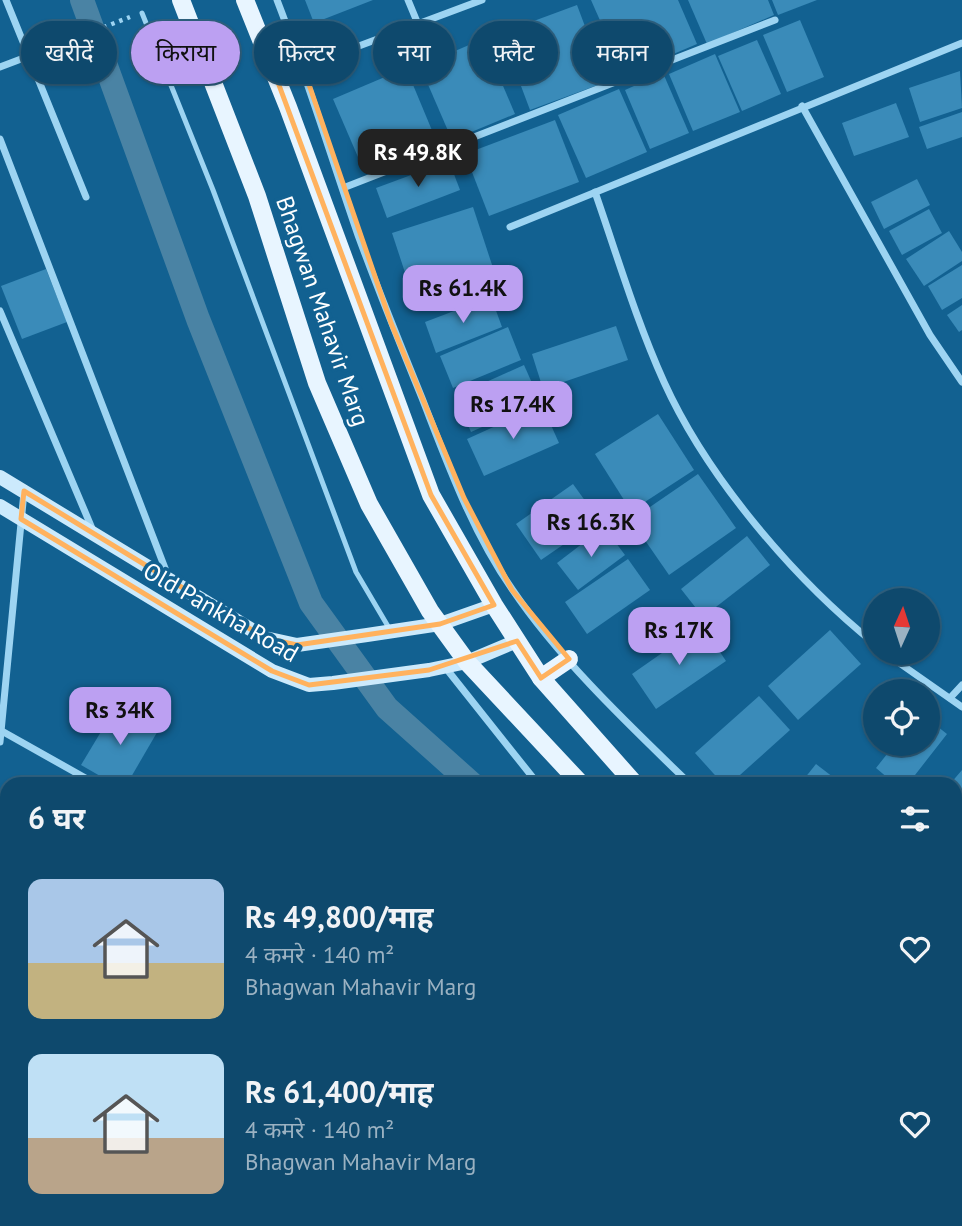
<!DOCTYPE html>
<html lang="hi">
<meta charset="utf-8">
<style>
:root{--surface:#0e496d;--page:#175072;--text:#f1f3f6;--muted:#9bb2c2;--line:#2e6180;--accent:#bca0f2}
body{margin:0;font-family:"PT Sans","Noto Sans Devanagari",sans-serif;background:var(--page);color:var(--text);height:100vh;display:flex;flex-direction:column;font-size:26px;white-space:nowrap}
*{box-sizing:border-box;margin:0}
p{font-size:23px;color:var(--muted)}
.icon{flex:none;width:38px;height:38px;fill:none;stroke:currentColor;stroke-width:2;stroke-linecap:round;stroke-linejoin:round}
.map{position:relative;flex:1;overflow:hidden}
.side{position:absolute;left:0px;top:777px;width:962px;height:450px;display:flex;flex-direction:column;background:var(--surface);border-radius:21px 21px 0 0;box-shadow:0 2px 5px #0004,0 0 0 2px var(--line)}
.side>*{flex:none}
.hud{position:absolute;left:21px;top:21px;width:920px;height:63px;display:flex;gap:14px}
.needle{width:46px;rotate:3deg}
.buttons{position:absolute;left:863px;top:588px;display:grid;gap:14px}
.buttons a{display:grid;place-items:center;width:77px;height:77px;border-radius:50%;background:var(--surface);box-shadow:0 2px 5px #0004,0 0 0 2px var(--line);font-size:35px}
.price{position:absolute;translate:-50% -60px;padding:0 16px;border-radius:14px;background:var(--accent);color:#111;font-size:23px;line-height:46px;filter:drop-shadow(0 2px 4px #0008)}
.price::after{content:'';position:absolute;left:50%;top:42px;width:21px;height:16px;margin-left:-10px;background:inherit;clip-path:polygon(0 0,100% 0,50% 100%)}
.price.selected{background:#222;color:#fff}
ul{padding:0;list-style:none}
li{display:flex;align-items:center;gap:21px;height:175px;padding:0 28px}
li span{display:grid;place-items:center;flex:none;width:196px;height:140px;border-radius:14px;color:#555}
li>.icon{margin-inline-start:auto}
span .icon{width:84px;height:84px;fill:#fffc;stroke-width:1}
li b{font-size:30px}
h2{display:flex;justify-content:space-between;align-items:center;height:84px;padding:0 28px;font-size:30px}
.tag{padding:0 24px;border-radius:32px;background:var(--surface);box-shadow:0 2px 5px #0004,0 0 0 2px var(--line);font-size:24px;line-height:63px}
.tag.selected{background:var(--accent);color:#111}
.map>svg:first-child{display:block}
</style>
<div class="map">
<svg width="962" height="1226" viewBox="0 0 962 1226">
<rect width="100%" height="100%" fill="#126191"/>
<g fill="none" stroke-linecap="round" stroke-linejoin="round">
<g stroke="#4a83a4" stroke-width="24">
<polyline points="82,0 198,319 311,603 387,708 472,784"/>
<polyline points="956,1219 962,1223"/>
</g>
</g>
<g fill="#3a8bb9">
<polygon points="305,0 373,0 314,23"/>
<polygon points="591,0 678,0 697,44 624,75"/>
<polygon points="688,0 768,0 774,15 707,44"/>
<polygon points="772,0 817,0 778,15"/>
<polygon points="577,5 606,82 530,110 501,33"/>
<polygon points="800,20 824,77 787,92 763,35"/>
<polygon points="483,39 515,114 452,140 420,66"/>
<polygon points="757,40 781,94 742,111 718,56"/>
<polygon points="715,54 740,112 693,131 669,74"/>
<polygon points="406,68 436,140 364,171 333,99"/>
<polygon points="960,71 962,108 920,122 909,88"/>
<polygon points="663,73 689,133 650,149 625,90"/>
<polygon points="619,89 647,152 586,178 558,115"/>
<polygon points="896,103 909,137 854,156 842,123"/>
<polygon points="962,112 962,137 927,149 919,127"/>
<polygon points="555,120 579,182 489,216 465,154"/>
<polygon points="449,161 460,190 387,218 376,188"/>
<polygon points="917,179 930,205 884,229 871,202"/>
<polygon points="473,207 497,280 416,306 392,233"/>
<polygon points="929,209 942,233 902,255 889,231"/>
<polygon points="949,231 962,252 962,261 924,286 906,259"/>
<polygon points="962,265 962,298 942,310 928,286"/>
<polygon points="46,269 67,322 22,339 1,286"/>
<polygon points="491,297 502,327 436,353 425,322"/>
<polygon points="962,305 962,330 959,332 947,315"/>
<polygon points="616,326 628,360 543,389 532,354"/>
<polygon points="508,327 521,360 453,388 440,356"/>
<polygon points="524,365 540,401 471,432 455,396"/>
<polygon points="542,405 559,443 484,476 467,439"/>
<polygon points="658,414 694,470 631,511 595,454"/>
<polygon points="698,474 736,528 669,575 631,520"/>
<polygon points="573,484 599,520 541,560 516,524"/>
<polygon points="604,527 625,555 578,590 557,563"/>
<polygon points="747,536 770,565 703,617 681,589"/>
<polygon points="628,559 650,590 587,634 565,602"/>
<polygon points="702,625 726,661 656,709 632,674"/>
<polygon points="830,630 861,664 798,720 768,686"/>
<polygon points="759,696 790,730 730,784 723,784 695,753"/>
<polygon points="117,705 159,729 127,784 114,784 81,765"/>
<polygon points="928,719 947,734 908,784 895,784 876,768 895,744 928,744"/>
<polygon points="816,764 842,784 800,784"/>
<polygon points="962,770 962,825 956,832 956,784 950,784"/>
<polygon points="962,868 962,932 956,941 956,876"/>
<polygon points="326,1220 363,1222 362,1226 326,1226"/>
<polygon points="373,1220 434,1222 434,1226 372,1226"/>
</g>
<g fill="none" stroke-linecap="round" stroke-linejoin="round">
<polyline stroke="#9dd4f2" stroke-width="4.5" stroke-dasharray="3.5 5" stroke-linecap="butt" points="40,52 130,17"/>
<g stroke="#9dd4f2" stroke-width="5">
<polyline points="142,13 213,190 356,572 389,628"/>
<polyline points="956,949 962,942"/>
</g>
<g stroke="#9dd4f2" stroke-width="7">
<polyline points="6,0 86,197"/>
<path d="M277 0C307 77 331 157 358 235 378 290 400 344 422 398 447 462 472 532 512 589 560 660 629 725 690 784"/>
<polyline points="408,0 418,24"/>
<polyline points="0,67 29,56"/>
<polyline points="276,77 482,0"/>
<polyline points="802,106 930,335 962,382"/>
<polyline points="0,139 168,576"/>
<polyline points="343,188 775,20"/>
<path d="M595 192C617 255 636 320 664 382 707 477 794 579 875 644"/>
<polyline points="510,227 962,43"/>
<polyline points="0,311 94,533"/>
<polyline points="885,653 962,707"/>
<polyline points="445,667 538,784"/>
<polyline points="950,698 962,685"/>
<polyline points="0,730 96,784"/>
<polyline points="0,742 24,492"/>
<polyline points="0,814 7,819"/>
<polyline points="0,923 7,927"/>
<polyline points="956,1003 962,1008"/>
<polyline points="0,1080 7,1081"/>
<polyline points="956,1141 962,1145"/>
<polyline points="0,1149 7,1150"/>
<polyline points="0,1215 7,1216"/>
<polyline points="40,1220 92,1226"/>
<polyline points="471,1220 539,1226"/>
<polyline points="876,1220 886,1226"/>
<polyline points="280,1226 283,1220"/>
<polyline points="445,1226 446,1220"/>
<polyline points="790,1226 790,1220"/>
</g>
<g stroke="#cceafc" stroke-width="14">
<polyline points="0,477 265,638 297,645 367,635 440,624 494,605"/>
<polyline points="0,506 272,671 309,685 333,683 429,670 467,662 517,641"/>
</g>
<g stroke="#e8f5ff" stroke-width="18">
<polyline points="181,0 257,196 317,383 369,504 430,611 467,662 581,784"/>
<polyline points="245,0 288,107 431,495 494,605 541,678 635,784"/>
<polyline points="541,678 569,659"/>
<polyline points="956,1051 962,1056"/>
<polyline points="956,1097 962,1102"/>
</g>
</g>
<path fill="none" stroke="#ffb25e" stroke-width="5" stroke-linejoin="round" d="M303 67 391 323 464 498 512 590 569 659 541 678 517 641 429 670 309 685 272 671 21 519 24 491 265 638 297 645 440 624 494 605 431 495 276 77Z"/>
<g text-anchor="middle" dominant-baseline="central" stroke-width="7" stroke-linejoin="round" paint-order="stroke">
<g font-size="24" fill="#fff" stroke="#126191">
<text transform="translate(323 311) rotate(71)">Bhagwan Mahavir Marg</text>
<text transform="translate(221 612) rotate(30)">Old Pankha Road</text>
</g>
</g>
</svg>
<div class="buttons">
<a><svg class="needle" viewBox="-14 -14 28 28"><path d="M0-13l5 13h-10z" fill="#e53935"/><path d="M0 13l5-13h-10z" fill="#9bb2c2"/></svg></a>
<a><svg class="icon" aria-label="locate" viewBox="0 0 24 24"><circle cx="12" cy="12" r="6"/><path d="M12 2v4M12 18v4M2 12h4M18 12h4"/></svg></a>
</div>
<b class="price selected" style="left:418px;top:189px">Rs 49.8K</b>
<b class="price" style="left:463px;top:325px">Rs 61.4K</b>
<b class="price" style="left:513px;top:441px">Rs 17.4K</b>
<b class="price" style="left:591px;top:559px">Rs 16.3K</b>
<b class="price" style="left:679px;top:667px">Rs 17K</b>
<b class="price" style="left:120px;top:747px">Rs 34K</b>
<div class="hud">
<a class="tag">खरीदें</a>
<a class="tag selected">किराया</a>
<a class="tag">फ़िल्टर</a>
<a class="tag">नया</a>
<a class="tag">फ़्लैट</a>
<a class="tag">मकान</a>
</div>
<section class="side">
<h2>6 घर<svg class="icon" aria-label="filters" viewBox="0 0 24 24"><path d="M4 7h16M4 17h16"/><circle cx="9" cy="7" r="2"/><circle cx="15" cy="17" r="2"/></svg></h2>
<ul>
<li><span style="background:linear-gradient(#a9c7e8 60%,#c2b280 0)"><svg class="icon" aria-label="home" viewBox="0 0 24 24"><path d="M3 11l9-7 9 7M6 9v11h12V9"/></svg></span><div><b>Rs 49,800/माह</b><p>4 कमरे · 140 m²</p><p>Bhagwan Mahavir Marg</p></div><svg class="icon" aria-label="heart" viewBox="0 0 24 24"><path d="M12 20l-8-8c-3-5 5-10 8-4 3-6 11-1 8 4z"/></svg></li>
<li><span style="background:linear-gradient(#bfe0f5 60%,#b9a48a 0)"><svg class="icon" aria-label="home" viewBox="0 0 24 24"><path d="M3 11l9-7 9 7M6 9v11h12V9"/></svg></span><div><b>Rs 61,400/माह</b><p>4 कमरे · 140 m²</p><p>Bhagwan Mahavir Marg</p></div><svg class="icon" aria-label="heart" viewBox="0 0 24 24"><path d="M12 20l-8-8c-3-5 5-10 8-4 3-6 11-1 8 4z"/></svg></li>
</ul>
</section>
</div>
